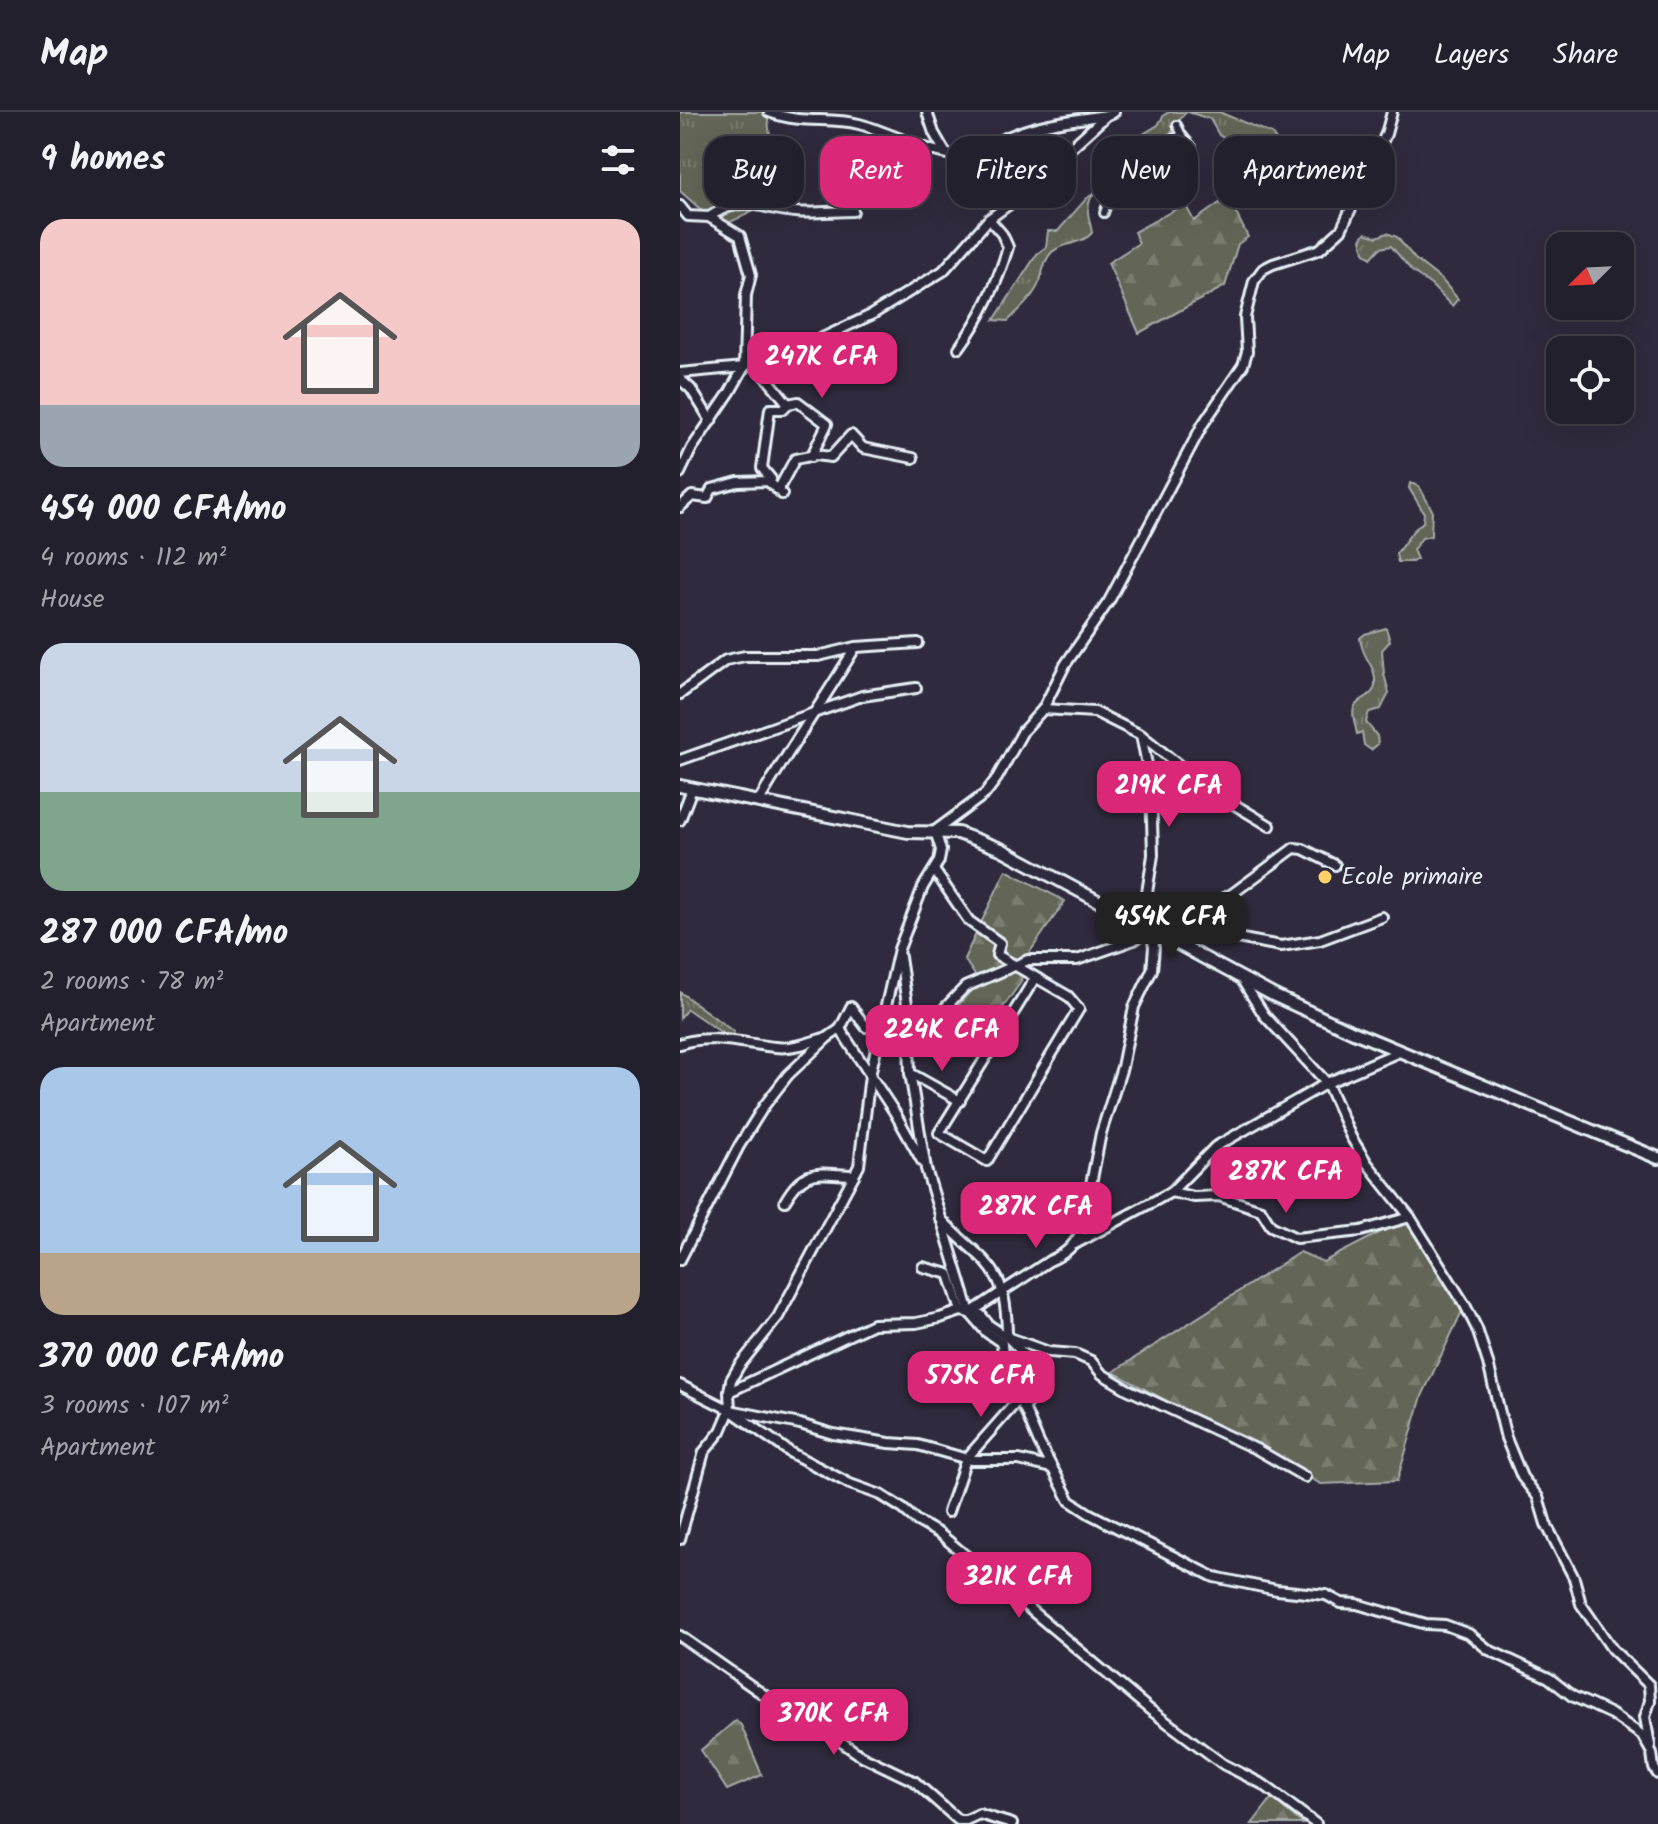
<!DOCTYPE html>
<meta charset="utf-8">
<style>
:root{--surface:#23202e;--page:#2b2836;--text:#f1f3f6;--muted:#a3a3aa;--line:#403e4a;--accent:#db2777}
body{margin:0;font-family:Kalam,sans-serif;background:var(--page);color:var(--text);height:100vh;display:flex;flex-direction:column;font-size:30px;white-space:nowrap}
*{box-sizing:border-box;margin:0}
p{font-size:26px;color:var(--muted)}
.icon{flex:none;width:44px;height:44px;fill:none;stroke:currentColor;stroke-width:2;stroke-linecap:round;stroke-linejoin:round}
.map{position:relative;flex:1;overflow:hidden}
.side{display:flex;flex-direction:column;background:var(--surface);width:680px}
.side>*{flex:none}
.guide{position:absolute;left:24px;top:24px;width:760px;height:72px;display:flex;gap:16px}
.needle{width:52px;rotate:246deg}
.tools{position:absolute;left:866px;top:120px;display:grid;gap:16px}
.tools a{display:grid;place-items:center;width:88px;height:88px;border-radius:16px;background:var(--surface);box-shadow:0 8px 32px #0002,0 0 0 2px var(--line);font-size:40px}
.price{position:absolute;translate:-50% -68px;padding:0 18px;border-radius:16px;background:var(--accent);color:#fff;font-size:26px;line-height:52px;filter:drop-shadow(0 2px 4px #0008)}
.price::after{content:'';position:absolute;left:50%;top:48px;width:24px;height:18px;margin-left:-12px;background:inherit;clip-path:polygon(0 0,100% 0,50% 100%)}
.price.selected{background:#222;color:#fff}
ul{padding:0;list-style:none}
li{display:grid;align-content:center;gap:16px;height:424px;padding:0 40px}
li span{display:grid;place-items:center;height:248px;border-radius:24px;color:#555}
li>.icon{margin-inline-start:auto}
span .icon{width:144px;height:144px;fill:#fffc;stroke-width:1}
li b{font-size:34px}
h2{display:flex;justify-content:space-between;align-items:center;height:96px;padding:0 40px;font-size:34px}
.pill{padding:0 28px;border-radius:24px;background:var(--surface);box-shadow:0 8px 32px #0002,0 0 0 2px var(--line);font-size:28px;line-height:72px}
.pill.selected{background:var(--accent);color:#fff}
header{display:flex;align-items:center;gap:48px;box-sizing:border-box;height:112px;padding:0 40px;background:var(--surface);border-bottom:2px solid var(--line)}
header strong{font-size:38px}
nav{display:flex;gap:44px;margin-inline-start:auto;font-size:28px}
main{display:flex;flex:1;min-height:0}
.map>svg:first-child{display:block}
</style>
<header>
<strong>Map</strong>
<nav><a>Map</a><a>Layers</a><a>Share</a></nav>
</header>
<main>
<section class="side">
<h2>9 homes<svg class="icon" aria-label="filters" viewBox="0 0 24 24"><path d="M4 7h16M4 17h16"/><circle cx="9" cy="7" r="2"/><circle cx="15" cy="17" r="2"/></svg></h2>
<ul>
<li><span style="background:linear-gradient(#f6c9c9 75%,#9aa5b1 0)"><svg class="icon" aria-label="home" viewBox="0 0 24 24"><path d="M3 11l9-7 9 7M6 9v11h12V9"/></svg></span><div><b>454 000 CFA/mo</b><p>4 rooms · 112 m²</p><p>House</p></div></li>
<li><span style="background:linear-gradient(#c9d6e8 60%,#7fa58c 0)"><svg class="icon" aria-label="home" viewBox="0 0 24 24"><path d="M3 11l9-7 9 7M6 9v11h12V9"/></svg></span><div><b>287 000 CFA/mo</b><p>2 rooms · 78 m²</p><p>Apartment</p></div></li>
<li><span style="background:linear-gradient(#a9c7e8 75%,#b9a48a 0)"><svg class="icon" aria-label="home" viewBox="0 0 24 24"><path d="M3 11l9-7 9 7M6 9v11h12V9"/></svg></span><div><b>370 000 CFA/mo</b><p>3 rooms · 107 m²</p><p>Apartment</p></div></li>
</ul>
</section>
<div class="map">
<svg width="978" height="1712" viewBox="0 0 978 1712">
<defs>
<pattern id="grass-tufts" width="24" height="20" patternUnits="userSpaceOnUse" patternTransform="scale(2)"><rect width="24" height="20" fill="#646557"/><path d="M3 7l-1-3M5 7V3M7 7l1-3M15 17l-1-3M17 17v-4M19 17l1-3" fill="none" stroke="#7a7c70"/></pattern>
<pattern id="forest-firs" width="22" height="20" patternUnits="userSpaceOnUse" patternTransform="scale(2)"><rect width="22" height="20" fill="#646557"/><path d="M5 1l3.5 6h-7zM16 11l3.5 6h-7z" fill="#7a7c70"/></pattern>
</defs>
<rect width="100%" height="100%" fill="#2f2a3d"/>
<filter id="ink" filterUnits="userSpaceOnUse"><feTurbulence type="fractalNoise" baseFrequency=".0125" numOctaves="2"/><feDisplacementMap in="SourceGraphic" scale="16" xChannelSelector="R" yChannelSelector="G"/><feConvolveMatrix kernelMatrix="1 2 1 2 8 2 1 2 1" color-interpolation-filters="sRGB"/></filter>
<g filter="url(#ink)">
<g fill="url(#grass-tufts)" stroke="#a6aba8" stroke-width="2">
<polygon points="0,0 87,0 98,88 44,113 29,105 0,79"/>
<path d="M489 0H507C498 6 497 17 488 23 483 27 476 27 471 31 449 48 441 79 412 84 404 99 410 106 412 121 401 133 384 130 372 140 364 148 363 159 360 169 354 185 339 198 328 209L314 208 357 142 366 135 368 119H378L406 87 426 73 435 39 478 13 484 3Z"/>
<polygon points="508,0 539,0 592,22 600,34 607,37 642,47 629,68 605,60 590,50 592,37 561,24 550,30 539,23 530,7"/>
<polygon points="685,121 697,125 707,121 717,125 735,147 762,168 778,187 772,194 751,173 732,159 711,134 700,136 691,146 684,140 681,127"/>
<polygon points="730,371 739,374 752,398 751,424 742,426 733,438 737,447 732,450 718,450 716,442 733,419 743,410 744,401 729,376"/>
<path d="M706 516 710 529 702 538 704 562 709 581 701 597 689 600 686 610 697 624 698 632 691 638 684 633 682 620 677 622C676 615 671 603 674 596 678 586 694 585 695 573 697 553 682 548 680 526L685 522Z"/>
<polygon points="0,880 54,920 51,927 7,897 0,906"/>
</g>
<g fill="url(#forest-firs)" stroke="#a6aba8" stroke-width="2">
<polygon points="548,85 568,125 558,132 545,174 459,221 428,151 459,131 454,120 505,92 514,109"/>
<polygon points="326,758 385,789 343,850 341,870 306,919 271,902 299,869 284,847"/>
<polygon points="730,1105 785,1193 742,1284 717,1369 641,1372 433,1260 620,1140 643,1150"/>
<polygon points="56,1608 61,1613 82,1663 47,1678 21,1638"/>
<polygon points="592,1686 623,1712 572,1712"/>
</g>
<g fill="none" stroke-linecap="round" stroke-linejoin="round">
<defs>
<g id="pedestrian">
<polyline points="502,23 512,35"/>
<polyline points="424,101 433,75 444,65 457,41 474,30 492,27 502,23 497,13"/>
</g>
<g id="minor">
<path d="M89 0C123 13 147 4 179 12 208 19 263 50 291 42 304 38 317 29 330 24 361 11 393 8 426 3"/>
<polyline points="247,0 254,21 265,40"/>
<polyline points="0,94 8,104 29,105 60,124 71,163 66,183 64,255"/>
<path d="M29 105C64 81 79 97 115 100 134 102 154 99 173 99"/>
<path d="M279 236C300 207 318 170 328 135L322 122 309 107"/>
<polyline points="73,249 108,292 118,290 147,312 131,345"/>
<polyline points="0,261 64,255"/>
<polyline points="0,267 11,277 31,309"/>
<polyline points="0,361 12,336 50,280 64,255 75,247 125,234 191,203 263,159 309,107 349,78 394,33 427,3 434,0"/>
<polyline points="91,367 82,356 90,297 103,297 108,292"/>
<polyline points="98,378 115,347 135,343 151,345 171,323 183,336 233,346"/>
<polyline points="0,395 12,384 27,386 32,377 58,370 88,369 102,382"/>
<polyline points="0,582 46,548 65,544 138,544 176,535 238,531"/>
<polyline points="363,597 415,600 461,623 530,678 590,714"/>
<polyline points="461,623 471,672 473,743 462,812"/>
<polyline points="0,648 182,584 236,576"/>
<path d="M79 689C109 637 144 588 175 536"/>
<polyline points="0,708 12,677"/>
<polyline points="254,758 289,809 320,831 317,843 388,884 399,897 307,1049 259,1021 355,866"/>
<polyline points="477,817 514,818 601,834 640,828 702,805"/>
<polyline points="220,845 228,899 230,961 246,1057 290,1201 306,1220 322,1231 324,1262 345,1298"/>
<polyline points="562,868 584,903 647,971 671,1025 687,1051 730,1105 785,1193 797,1217 808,1251 826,1326 842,1365 858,1385 866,1412 894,1466 901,1492 932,1537 969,1573 970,1589 965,1605 970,1633"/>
<polyline points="160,917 215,1001 242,1049"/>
<path d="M0 932C28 921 66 932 95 935 112 937 128 931 144 926"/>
<polyline points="230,961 280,989"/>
<polyline points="491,1080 514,1085 539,1084 581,1098 591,1114 616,1126 681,1119 730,1105"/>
<path d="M105 1089C125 1054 138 1062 174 1063"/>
<path d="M260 1106C304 1154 327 1149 327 1225L347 1245 352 1255 345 1298 359 1331 390 1389 410 1402 534 1465 597 1478 646 1483 661 1491 677 1492 746 1512 765 1513 789 1522 809 1538 869 1566 892 1584 931 1602 962 1623 972 1641 974 1656 978 1662"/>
<polyline points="395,1132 491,1080 535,1035 647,971 721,939"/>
<polyline points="0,1148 59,1034 84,994 108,963 147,926 160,917 171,895 186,915 205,904 228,899 249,903 260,901 285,875 348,848 397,848 454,828 471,817 512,803 552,782 614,736 623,737 655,753"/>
<polyline points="243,1155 269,1162 281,1199"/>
<polyline points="290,1201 301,1203 309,1213 327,1225 369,1240 395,1242 411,1249 422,1262 447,1277 578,1338 625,1365"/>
<polyline points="0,1273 50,1298 120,1312 153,1322 209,1331 238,1333 291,1348 339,1348 372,1356"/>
<path d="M49 1280 193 1212 236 1211 260 1206 281 1199 290 1201 369 1149C386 1142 394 1134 402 1118L421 1021 442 955 454 895 472 858 474 835 471 817"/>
<polyline points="50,1298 111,1341 170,1372 201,1383 223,1397 237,1409 260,1422 469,1597 543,1652 584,1673 636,1712"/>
<polyline points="268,1400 286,1347 339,1287"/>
<polyline points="0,1427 24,1340 41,1319 50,1298 49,1280 51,1268 59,1254 98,1205 179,1054 190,963 219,837 243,775 259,749 261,738 255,719 305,682 317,666 343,619 363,597 385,553 429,489 523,312 563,253 567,240 565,205 574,169 583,157 593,152 640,137 661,118 706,22 712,0"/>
<polyline points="0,1524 107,1599 137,1613 180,1643 234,1669 278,1708 286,1708 299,1702 332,1712"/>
</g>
<polyline id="tertiary" points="0,674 228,720 278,721 321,737 595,884 671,919 978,1046"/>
</defs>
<use href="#pedestrian" stroke="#e8f1f8" stroke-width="12"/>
<use href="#minor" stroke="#e8f1f8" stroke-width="14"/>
<use href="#tertiary" stroke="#e8f1f8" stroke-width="16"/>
<use href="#pedestrian" stroke="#2f2a3d" stroke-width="6"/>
<use href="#minor" stroke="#2f2a3d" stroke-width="8"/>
<use href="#tertiary" stroke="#2f2a3d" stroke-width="10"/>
</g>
</g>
<circle fill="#ffd166" stroke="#2f2a3d" stroke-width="3" cx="645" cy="765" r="8"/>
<g text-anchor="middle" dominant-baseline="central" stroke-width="6" stroke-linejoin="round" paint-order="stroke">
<g font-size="24" fill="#e8f1f8" stroke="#2f2a3d" text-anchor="start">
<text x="661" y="765">Ecole primaire</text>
</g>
</g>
</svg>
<div class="tools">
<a><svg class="needle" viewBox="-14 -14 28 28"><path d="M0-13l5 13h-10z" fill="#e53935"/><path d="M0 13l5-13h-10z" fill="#a3a3aa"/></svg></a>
<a><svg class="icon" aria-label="locate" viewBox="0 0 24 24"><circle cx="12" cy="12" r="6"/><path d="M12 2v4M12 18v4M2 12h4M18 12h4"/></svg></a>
</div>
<b class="price" style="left:142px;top:288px">247K CFA</b>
<b class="price" style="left:489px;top:717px">219K CFA</b>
<b class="price selected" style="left:491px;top:848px">454K CFA</b>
<b class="price" style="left:262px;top:961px">224K CFA</b>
<b class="price" style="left:606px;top:1103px">287K CFA</b>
<b class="price" style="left:356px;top:1138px">287K CFA</b>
<b class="price" style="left:301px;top:1307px">575K CFA</b>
<b class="price" style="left:339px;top:1508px">321K CFA</b>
<b class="price" style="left:154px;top:1645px">370K CFA</b>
<div class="guide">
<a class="pill">Buy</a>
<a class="pill selected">Rent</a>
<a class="pill">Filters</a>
<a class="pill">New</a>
<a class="pill">Apartment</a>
</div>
</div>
</main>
